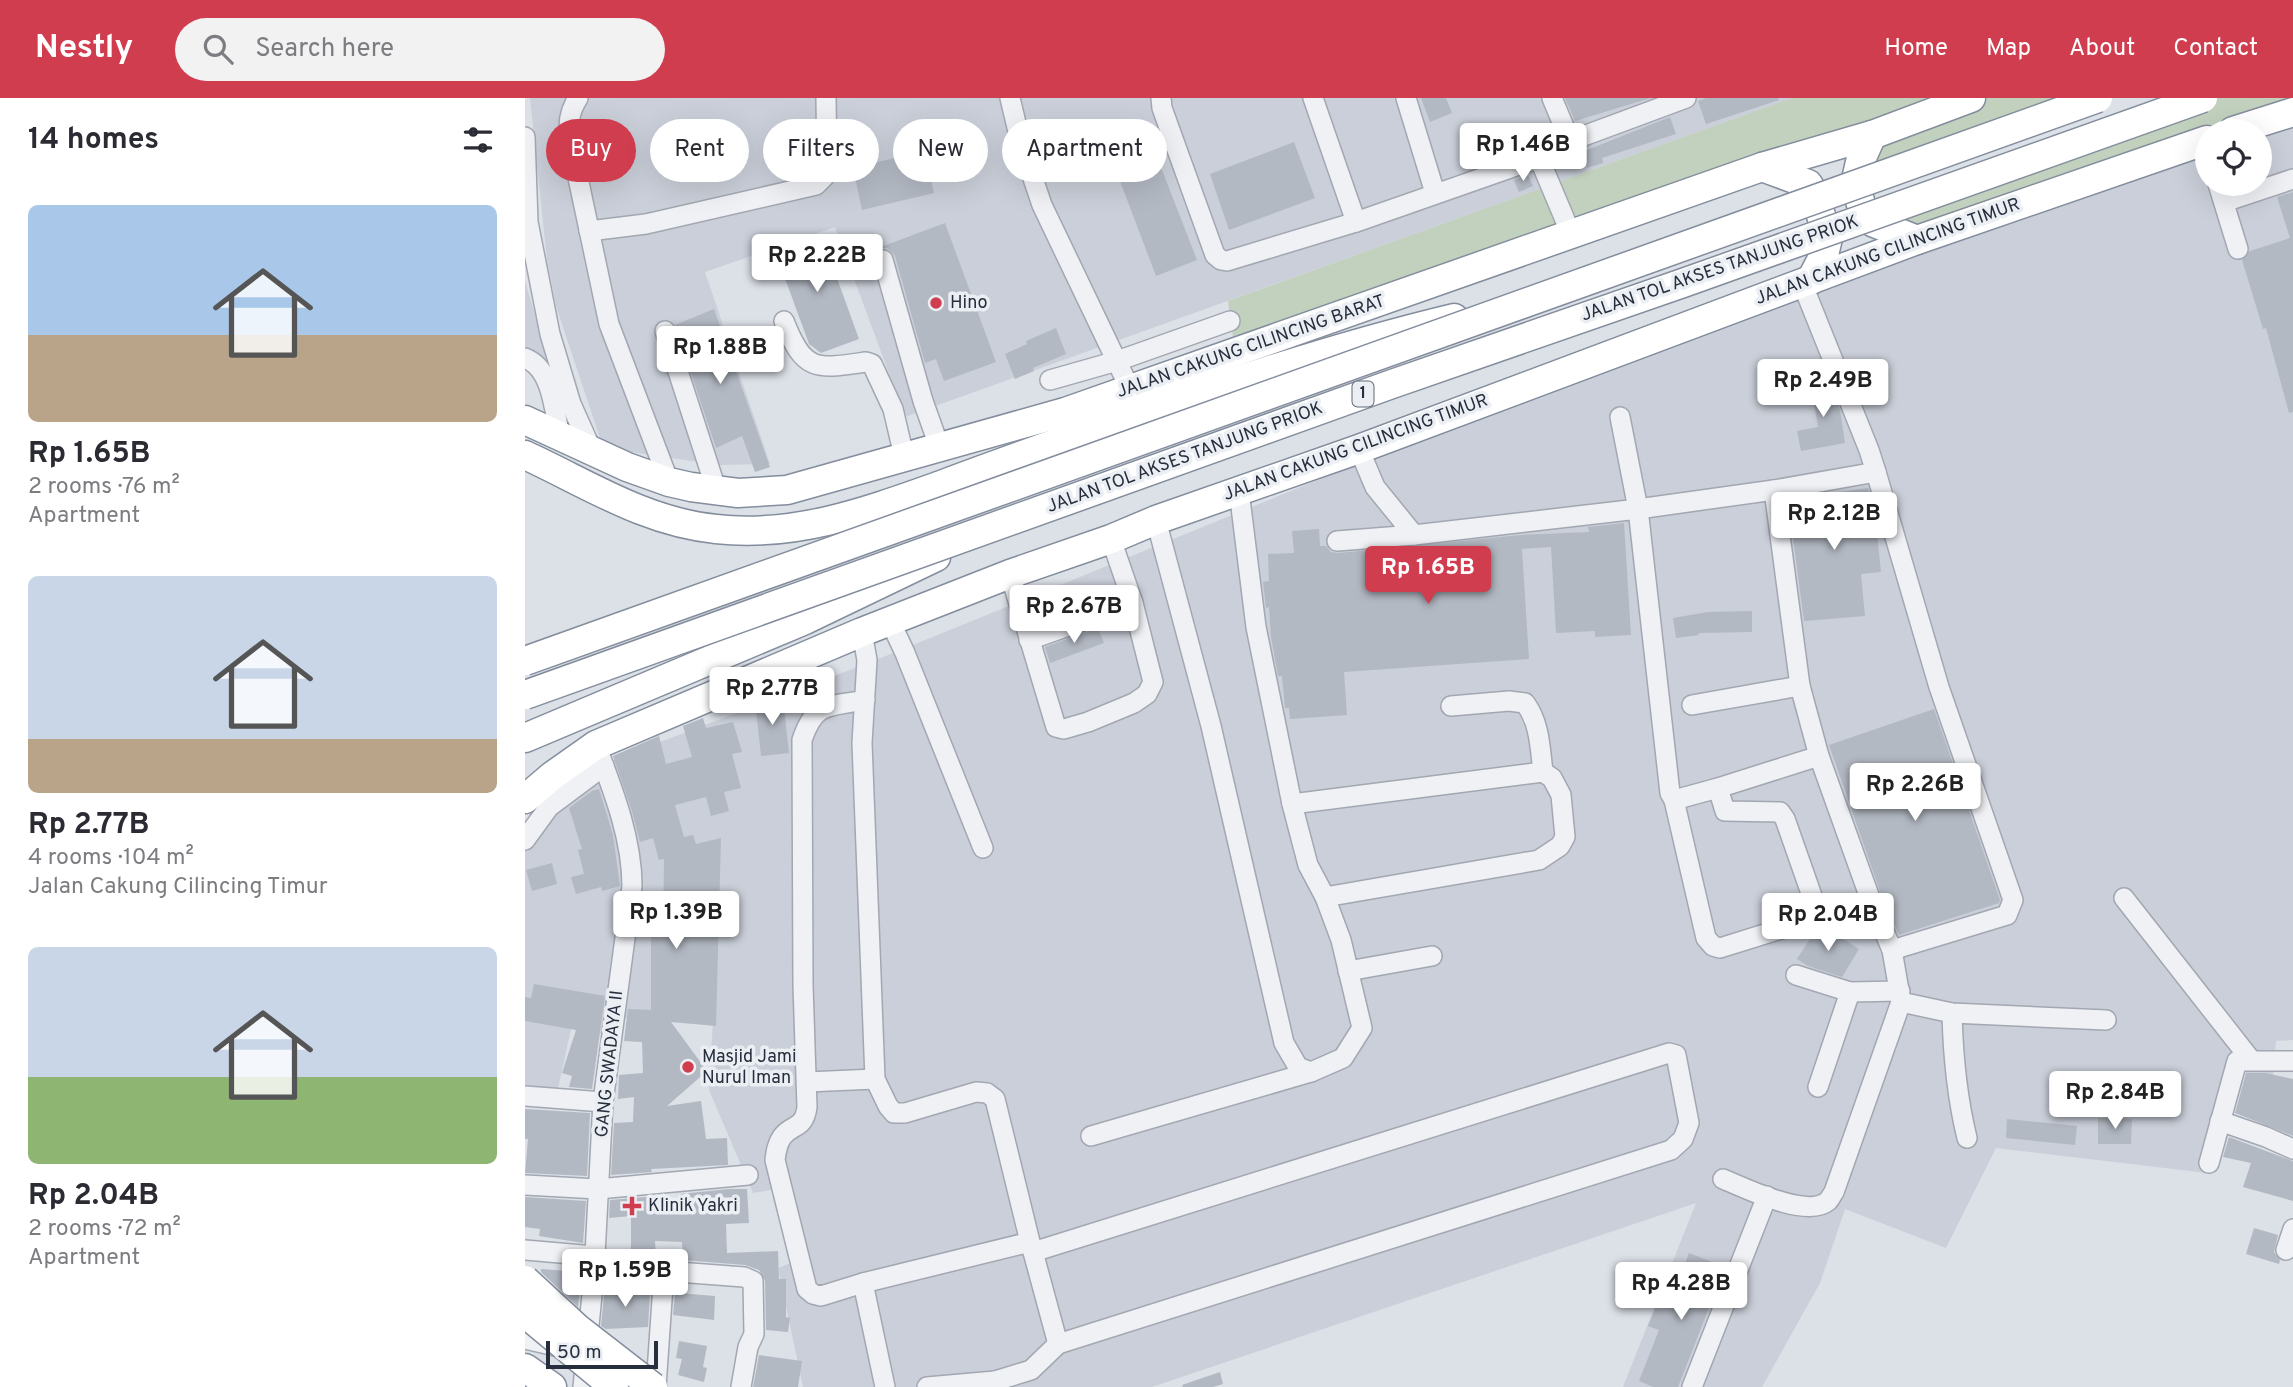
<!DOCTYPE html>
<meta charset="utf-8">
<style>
:root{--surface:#fff;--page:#f2f2f3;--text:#2b2b33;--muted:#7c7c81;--accent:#d03d4f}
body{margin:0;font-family:Overpass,sans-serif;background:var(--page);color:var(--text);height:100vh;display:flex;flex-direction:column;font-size:26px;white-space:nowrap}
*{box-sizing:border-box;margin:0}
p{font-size:23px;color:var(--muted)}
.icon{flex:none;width:38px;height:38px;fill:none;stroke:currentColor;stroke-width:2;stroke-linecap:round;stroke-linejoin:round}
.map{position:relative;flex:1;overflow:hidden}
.drawer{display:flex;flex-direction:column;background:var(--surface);width:525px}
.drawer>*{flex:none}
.hud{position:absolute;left:21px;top:21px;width:665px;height:63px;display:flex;gap:14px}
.fabs{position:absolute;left:1670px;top:21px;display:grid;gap:14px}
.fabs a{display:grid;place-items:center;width:77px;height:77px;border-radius:50%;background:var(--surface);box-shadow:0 7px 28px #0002;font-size:35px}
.scale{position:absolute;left:21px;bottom:18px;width:112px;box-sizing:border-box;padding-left:7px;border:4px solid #262e3d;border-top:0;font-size:19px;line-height:24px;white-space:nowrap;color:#262e3d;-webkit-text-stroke:5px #ebeff4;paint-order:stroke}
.price{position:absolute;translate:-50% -60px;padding:0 16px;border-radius:7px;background:#fff;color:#222;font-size:23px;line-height:46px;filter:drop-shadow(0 2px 4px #0008)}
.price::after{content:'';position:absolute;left:50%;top:42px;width:21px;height:16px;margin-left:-10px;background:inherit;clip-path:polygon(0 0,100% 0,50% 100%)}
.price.selected{background:var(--accent);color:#fff}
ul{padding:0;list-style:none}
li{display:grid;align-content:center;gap:14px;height:371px;padding:0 28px}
li span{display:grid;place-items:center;height:217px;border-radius:10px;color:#555}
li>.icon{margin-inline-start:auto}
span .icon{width:126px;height:126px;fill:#fffc;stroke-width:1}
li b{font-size:30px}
h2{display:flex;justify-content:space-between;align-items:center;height:84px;padding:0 28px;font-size:30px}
.chip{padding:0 24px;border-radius:32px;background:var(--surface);box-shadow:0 7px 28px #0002;font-size:24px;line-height:63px}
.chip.selected{background:var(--accent);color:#fff}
header{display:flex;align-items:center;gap:42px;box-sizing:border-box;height:98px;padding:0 35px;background:var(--accent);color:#fff}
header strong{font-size:33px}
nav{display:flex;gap:38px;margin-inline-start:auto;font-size:24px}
.search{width:490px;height:63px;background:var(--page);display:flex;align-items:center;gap:18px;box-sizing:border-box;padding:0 24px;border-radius:38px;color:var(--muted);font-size:26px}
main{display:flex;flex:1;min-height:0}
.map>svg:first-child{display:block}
</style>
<header>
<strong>Nestly</strong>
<div class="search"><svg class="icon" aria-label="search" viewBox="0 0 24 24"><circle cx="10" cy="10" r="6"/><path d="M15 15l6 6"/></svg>Search here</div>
<nav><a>Home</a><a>Map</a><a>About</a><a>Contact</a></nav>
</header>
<main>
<section class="drawer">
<h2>14 homes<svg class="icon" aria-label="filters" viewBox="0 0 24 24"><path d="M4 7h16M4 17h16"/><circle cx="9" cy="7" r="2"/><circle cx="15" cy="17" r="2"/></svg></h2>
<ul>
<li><span style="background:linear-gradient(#a9c7e8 60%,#b9a48a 0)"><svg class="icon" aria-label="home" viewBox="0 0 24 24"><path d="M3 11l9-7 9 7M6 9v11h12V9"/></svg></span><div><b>Rp 1.65B</b><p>2 rooms · 76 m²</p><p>Apartment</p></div></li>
<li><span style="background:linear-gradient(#c9d6e8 75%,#b9a48a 0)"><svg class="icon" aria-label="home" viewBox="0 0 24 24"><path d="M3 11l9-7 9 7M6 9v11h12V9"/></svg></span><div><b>Rp 2.77B</b><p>4 rooms · 104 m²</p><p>Jalan Cakung Cilincing Timur</p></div></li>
<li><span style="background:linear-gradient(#c9d6e8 60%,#8fb573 0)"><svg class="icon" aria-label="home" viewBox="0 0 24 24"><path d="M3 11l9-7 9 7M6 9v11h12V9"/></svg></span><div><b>Rp 2.04B</b><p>2 rooms · 72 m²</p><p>Apartment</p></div></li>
</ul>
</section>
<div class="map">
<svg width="1768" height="1289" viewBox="0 0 1768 1289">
<rect width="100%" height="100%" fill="#dce0e7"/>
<g fill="#cacfd9">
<polygon points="5,0 1267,0 380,319 310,129 180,174 245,366 195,367 98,353 76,343 31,208 22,162"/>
<polygon points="1768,15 1768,942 1751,943 1748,978 1705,974 1700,1028 1682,1075 1471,1050 1421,1150 1320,1111 1295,1185 1237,1289 1098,1289 1171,1105 627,1289 278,1289 253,1170 276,1161 258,1090 228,1095 184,992 188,923 93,920 89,938 46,931 32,995 0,993 0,732 72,668 351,562 1277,185 1682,45 1682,86 1734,86 1734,33"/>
<polygon points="0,183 24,264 0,270"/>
</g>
<g fill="#c2d1bd">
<polygon points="1267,0 1573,0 1331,90 1346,38 710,254 703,203"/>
<polygon points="1678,0 1768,0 1768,14 1709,33 1682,33 1392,142 1347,124"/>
</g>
<g fill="#b3b9c3">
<polygon points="896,0 921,0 927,15 905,24"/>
<polygon points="1040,0 1126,0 1050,23"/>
<polygon points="1181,0 1253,0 1254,2 1181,26 1173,3"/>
<polygon points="1145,19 1151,36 1077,60 1078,65 1062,70 1057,54"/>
<polygon points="769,44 790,100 704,132 685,76"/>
<polygon points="399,53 409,95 337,112 328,70"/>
<polygon points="630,54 672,162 631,178 590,70"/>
<polygon points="1003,77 1008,88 994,94 989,82"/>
<polygon points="1768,94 1768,314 1764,315 1741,230 1738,231 1717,162 1725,153 1765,140 1752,99"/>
<polygon points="420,125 471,264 419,283 411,261 400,265 370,158 362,150 353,150"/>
<polygon points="296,136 334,241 296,255 284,246 250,153"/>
<polygon points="189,211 245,369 230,374 217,338 191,350 150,227"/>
<polygon points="531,230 541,256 508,270 509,273 490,281 480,256 502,246 501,243"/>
<polygon points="1301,279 1315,312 1320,345 1276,353 1272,333 1293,329 1285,281"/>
<polygon points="1343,390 1350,416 1356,474 1336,476 1340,518 1279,523 1263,402"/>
<polygon points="1099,425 1106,537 1070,539 1070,533 1031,535 1026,449 997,451 1004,561 819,574 822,617 765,621 764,610 760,610 757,578 753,578 746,539 744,509 741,510 738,484 744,483 743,456 769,455 767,433 794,431 795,448 801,448 806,454 813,455 996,437 1064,434 1063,429"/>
<polygon points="1227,513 1227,534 1174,535 1174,537 1151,540 1148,520 1183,514"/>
<polygon points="573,530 579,545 525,565 520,549"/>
<polygon points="258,600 264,655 236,658 230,603"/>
<polygon points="1409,611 1475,802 1474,805 1374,837 1357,799 1304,647"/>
<polygon points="178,620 181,630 208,624 217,654 207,656 216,690 199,694 204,713 186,718 181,699 150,707 159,739 168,737 171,746 196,740 191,928 146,924 182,973 142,1008 176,1003 181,1041 202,1040 203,1067 126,1071 127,1074 86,1077 89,1025 108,1024 109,999 93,1001 94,977 118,975 117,944 99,943 103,911 126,912 126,839 138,839 139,761 134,762 128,740 115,744 107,713 88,658 134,638 141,666 167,659 158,628"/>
<polygon points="74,691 88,737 95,788 77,793 76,789 51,796 46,779 59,776 53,752 57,751 44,710 67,693"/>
<polygon points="27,765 32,786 7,793 1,772"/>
<polygon points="1300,830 1334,851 1317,879 1283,868 1272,861 1290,833"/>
<polygon points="9,886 80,898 67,991 44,989 47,978 37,975 51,932 0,923 0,899 6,900"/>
<polygon points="1721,975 1741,975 1768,981 1768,1038 1710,1015"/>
<polygon points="0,1011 65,1015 62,1078 0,1075 3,1041 0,1041"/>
<polygon points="1573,1020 1607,1021 1606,1046 1573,1046"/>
<polygon points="1482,1021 1552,1028 1550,1047 1481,1040"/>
<polygon points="1704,1039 1768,1063 1768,1103 1718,1089 1726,1065 1698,1059"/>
<polygon points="204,1091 222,1091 224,1125 201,1126 202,1155 253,1153 254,1181 261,1181 261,1219 265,1220 263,1234 241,1232 240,1183 234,1172 220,1167 158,1162 157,1144 130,1143 131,1161 106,1162 106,1118 84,1120 85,1102 133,1098 133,1103 156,1101 155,1096"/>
<polygon points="0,1099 61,1103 58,1145 14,1138 15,1131 0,1129"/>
<polygon points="1729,1130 1753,1137 1749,1154 1755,1162 1754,1166 1721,1156"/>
<polygon points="1164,1155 1200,1169 1153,1289 1128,1289 1114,1283 1134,1232 1123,1228 1134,1201 1145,1206"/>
<polygon points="16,1171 57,1174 53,1209 16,1174"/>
<polygon points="80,1188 106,1191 106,1196 125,1196 123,1229 81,1231 76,1228"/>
<polygon points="153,1195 190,1198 189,1222 148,1217 150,1196"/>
<polygon points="154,1243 182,1248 178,1269 182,1270 179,1284 153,1277 157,1261 151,1260"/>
<polygon points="234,1257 277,1263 273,1289 228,1289"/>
<polygon points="695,1274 698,1286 688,1289 658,1289 657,1287"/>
</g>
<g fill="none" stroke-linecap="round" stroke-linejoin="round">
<defs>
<g id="minor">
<path d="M53 0C44 14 43 25 45 42L84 226 144 384"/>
<polyline points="485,0 495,42 517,107 605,291"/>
<polyline points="636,0 637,10 690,157 696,162 702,163 831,124 1014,60 1045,43 1161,0"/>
<polyline points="788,0 831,124"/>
<polyline points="881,0 910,95"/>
<polyline points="1027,0 1045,43"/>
<polyline points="0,39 3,124 25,236 46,306 67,353"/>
<polyline points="1014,60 1046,136"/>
<polyline points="1693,86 1713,151"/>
<polyline points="1699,104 1768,81"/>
<polyline points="64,133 121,126 291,87 299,79 302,69 301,0"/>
<polyline points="358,162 398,303 414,348"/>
<path d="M259 223C279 275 292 271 341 264L347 266 368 311 379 358"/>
<polyline points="140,233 192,394"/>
<path d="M0 260C28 271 29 313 35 339"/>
<polyline points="525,282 592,263 705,223"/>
<polyline points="1095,319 1113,411 1145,695 1149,702 1193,690 1294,658"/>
<polyline points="834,351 850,389 889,437 1113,411 1249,392 1351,374 1344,352 1277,185"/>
<polyline points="1351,374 1414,589 1488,802 1482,817 1367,852"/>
<polyline points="714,393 731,529 767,706 1018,674 1027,680 1036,697 1040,739 1035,748 1014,762 800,799"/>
<polyline points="631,422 686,628 759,945 773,969 786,974 818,960 837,930 816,842 800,799 783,767 767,706"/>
<polyline points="812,443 889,437"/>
<polyline points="485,476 531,629 539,631 563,624 609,605 622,596 628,584 608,505 586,441"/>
<polyline points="365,523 380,555 458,750"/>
<path d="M337 534 342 562 337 645 350 981 363 1008 369 1015H380L451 994 462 995 470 1001 505 1144 338 1185 296 1198 288 1196 282 1191 250 1062C251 1054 252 1046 257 1039 266 1026 279 1032 282 1009L278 887 277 642C290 603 304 609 340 602"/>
<polyline points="504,542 608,505"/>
<polyline points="1167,607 1275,588"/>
<path d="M926 608 984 603 1000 605C1015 625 1015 650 1018 674"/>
<polyline points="1193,690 1200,713 1255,714 1260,721 1287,798"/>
<polyline points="1149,702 1181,840 1188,848 1195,850 1346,803"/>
<polyline points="0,742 24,709 79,668"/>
<polyline points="1599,800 1726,962"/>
<polyline points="823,873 907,858"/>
<polyline points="1271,877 1325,894 1375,893"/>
<polyline points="1376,904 1427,915 1581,922"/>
<path d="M1427 915C1428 958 1432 999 1442 1040"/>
<polyline points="282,984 350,981"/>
<polyline points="1293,989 1325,894"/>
<polyline points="0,998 78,1004"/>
<polyline points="1695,1023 1741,1039 1768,1051"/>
<polyline points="566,1038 786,974"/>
<polyline points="1684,1065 1712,963 1768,963"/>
<path d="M1198 1081C1220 1090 1282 1121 1303 1103 1305 1101 1307 1097 1309 1094L1376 904 1367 852 1346 803 1294 658 1275 588 1249 392"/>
<polyline points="0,1087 73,1091 223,1077"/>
<polyline points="0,1152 69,1158"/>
<polyline points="1761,1152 1768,1131"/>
<polyline points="508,1154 533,1246"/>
<polyline points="69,1176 139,1173 219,1179 228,1183 229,1236 223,1249 216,1289"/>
<polyline points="338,1185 360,1289"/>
<polyline points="0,1241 39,1250"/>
<path d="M58 1289 69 1176 78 1004 107 788C107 740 88 692 71 647"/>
<polyline points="131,1289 139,1173"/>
<polyline points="402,1289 470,1283"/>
<polyline points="471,1289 470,1283 506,1272 533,1246 1146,1052 1158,1041 1164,1025 1151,957 1144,955 508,1154 505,1144"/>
<polyline points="1167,1289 1242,1098"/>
</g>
<g id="highway">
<polyline points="1708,33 1768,14"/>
<polyline points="1347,37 1335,64 1330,86 1338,113 1347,124 1392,142"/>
<polyline points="1237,69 1283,86 1289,95 1303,140 1299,157 1286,182"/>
<polyline points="0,322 102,369 144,384 166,389 213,395 262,392 540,314 1237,69 1347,37 1446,0"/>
<path d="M0 357C63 386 120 424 191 431 270 440 343 413 416 387 461 370 506 354 551 338 675 294 800 251 929 220"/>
<polyline points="0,640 280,522 411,459"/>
<polyline points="0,701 27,678 71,647 337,534 485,476 586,441 631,422 834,351 1392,142 1682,42"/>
<polyline points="0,1270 27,1289"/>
</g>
</defs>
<use href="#minor" stroke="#a2a7b1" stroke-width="22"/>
<use href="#highway" stroke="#838d9d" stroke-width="31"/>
<use href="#minor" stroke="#eff1f5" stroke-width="19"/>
<use href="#highway" stroke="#fff" stroke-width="28"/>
<defs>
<g id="highway-bridge">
<polyline points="0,563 1573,0"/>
<polyline points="0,597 867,286 1158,185 1678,0"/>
<polyline points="0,1182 52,1230 128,1289"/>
<polyline points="0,1215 89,1289"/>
</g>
</defs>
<use href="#highway-bridge" stroke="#838d9d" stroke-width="31" stroke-linecap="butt"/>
<use href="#highway-bridge" stroke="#fff" stroke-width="28"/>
</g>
<g fill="#d03d4f" stroke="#ebeff4" stroke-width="2.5">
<circle cx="411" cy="205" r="7"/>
<circle cx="163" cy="969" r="7"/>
<path d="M103.5 1097.5h7v7h7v7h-7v7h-7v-7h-7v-7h7z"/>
</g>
<g text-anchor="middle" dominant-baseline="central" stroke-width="7" stroke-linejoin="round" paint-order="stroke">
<rect fill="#ebeff4" stroke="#616874" stroke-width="2" x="827.5" y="283.5" width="21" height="25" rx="5"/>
<g font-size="16" font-weight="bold" fill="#262e3d">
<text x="838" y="296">1</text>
</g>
<g font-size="18" fill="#262e3d" stroke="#ebeff4">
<text transform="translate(1363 154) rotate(-20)">JALAN CAKUNG CILINCING TIMUR</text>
<text transform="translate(1195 171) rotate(-19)">JALAN TOL AKSES TANJUNG PRIOK</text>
<text transform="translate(726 249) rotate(-19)">JALAN CAKUNG CILINCING BARAT</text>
<text transform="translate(831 350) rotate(-20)">JALAN CAKUNG CILINCING TIMUR</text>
<text transform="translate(660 360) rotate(-20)">JALAN TOL AKSES TANJUNG PRIOK</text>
<text transform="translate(85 966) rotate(-84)">GANG SWADAYA II</text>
</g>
<g font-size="18" fill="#262e3d" stroke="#ebeff4" text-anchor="start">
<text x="425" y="205">Hino</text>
<text x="177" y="959">Masjid Jami<tspan x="177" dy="21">Nurul Iman</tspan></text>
<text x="123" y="1108">Klinik Yakri</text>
</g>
</g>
</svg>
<div class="fabs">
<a><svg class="icon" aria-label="locate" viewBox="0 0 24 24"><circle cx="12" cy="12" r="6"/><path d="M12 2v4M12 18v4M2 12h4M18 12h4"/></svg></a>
</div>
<div class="scale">50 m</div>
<b class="price" style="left:998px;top:85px">Rp 1.46B</b>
<b class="price" style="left:292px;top:196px">Rp 2.22B</b>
<b class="price" style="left:195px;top:288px">Rp 1.88B</b>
<b class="price" style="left:1298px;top:321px">Rp 2.49B</b>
<b class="price" style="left:1309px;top:454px">Rp 2.12B</b>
<b class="price selected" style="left:903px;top:508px">Rp 1.65B</b>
<b class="price" style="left:549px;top:547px">Rp 2.67B</b>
<b class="price" style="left:247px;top:629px">Rp 2.77B</b>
<b class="price" style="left:1390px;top:725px">Rp 2.26B</b>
<b class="price" style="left:151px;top:853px">Rp 1.39B</b>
<b class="price" style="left:1303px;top:855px">Rp 2.04B</b>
<b class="price" style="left:1590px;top:1033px">Rp 2.84B</b>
<b class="price" style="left:100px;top:1211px">Rp 1.59B</b>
<b class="price" style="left:1156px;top:1224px">Rp 4.28B</b>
<div class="hud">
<a class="chip selected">Buy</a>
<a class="chip">Rent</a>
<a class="chip">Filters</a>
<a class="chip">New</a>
<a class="chip">Apartment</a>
</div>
</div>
</main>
